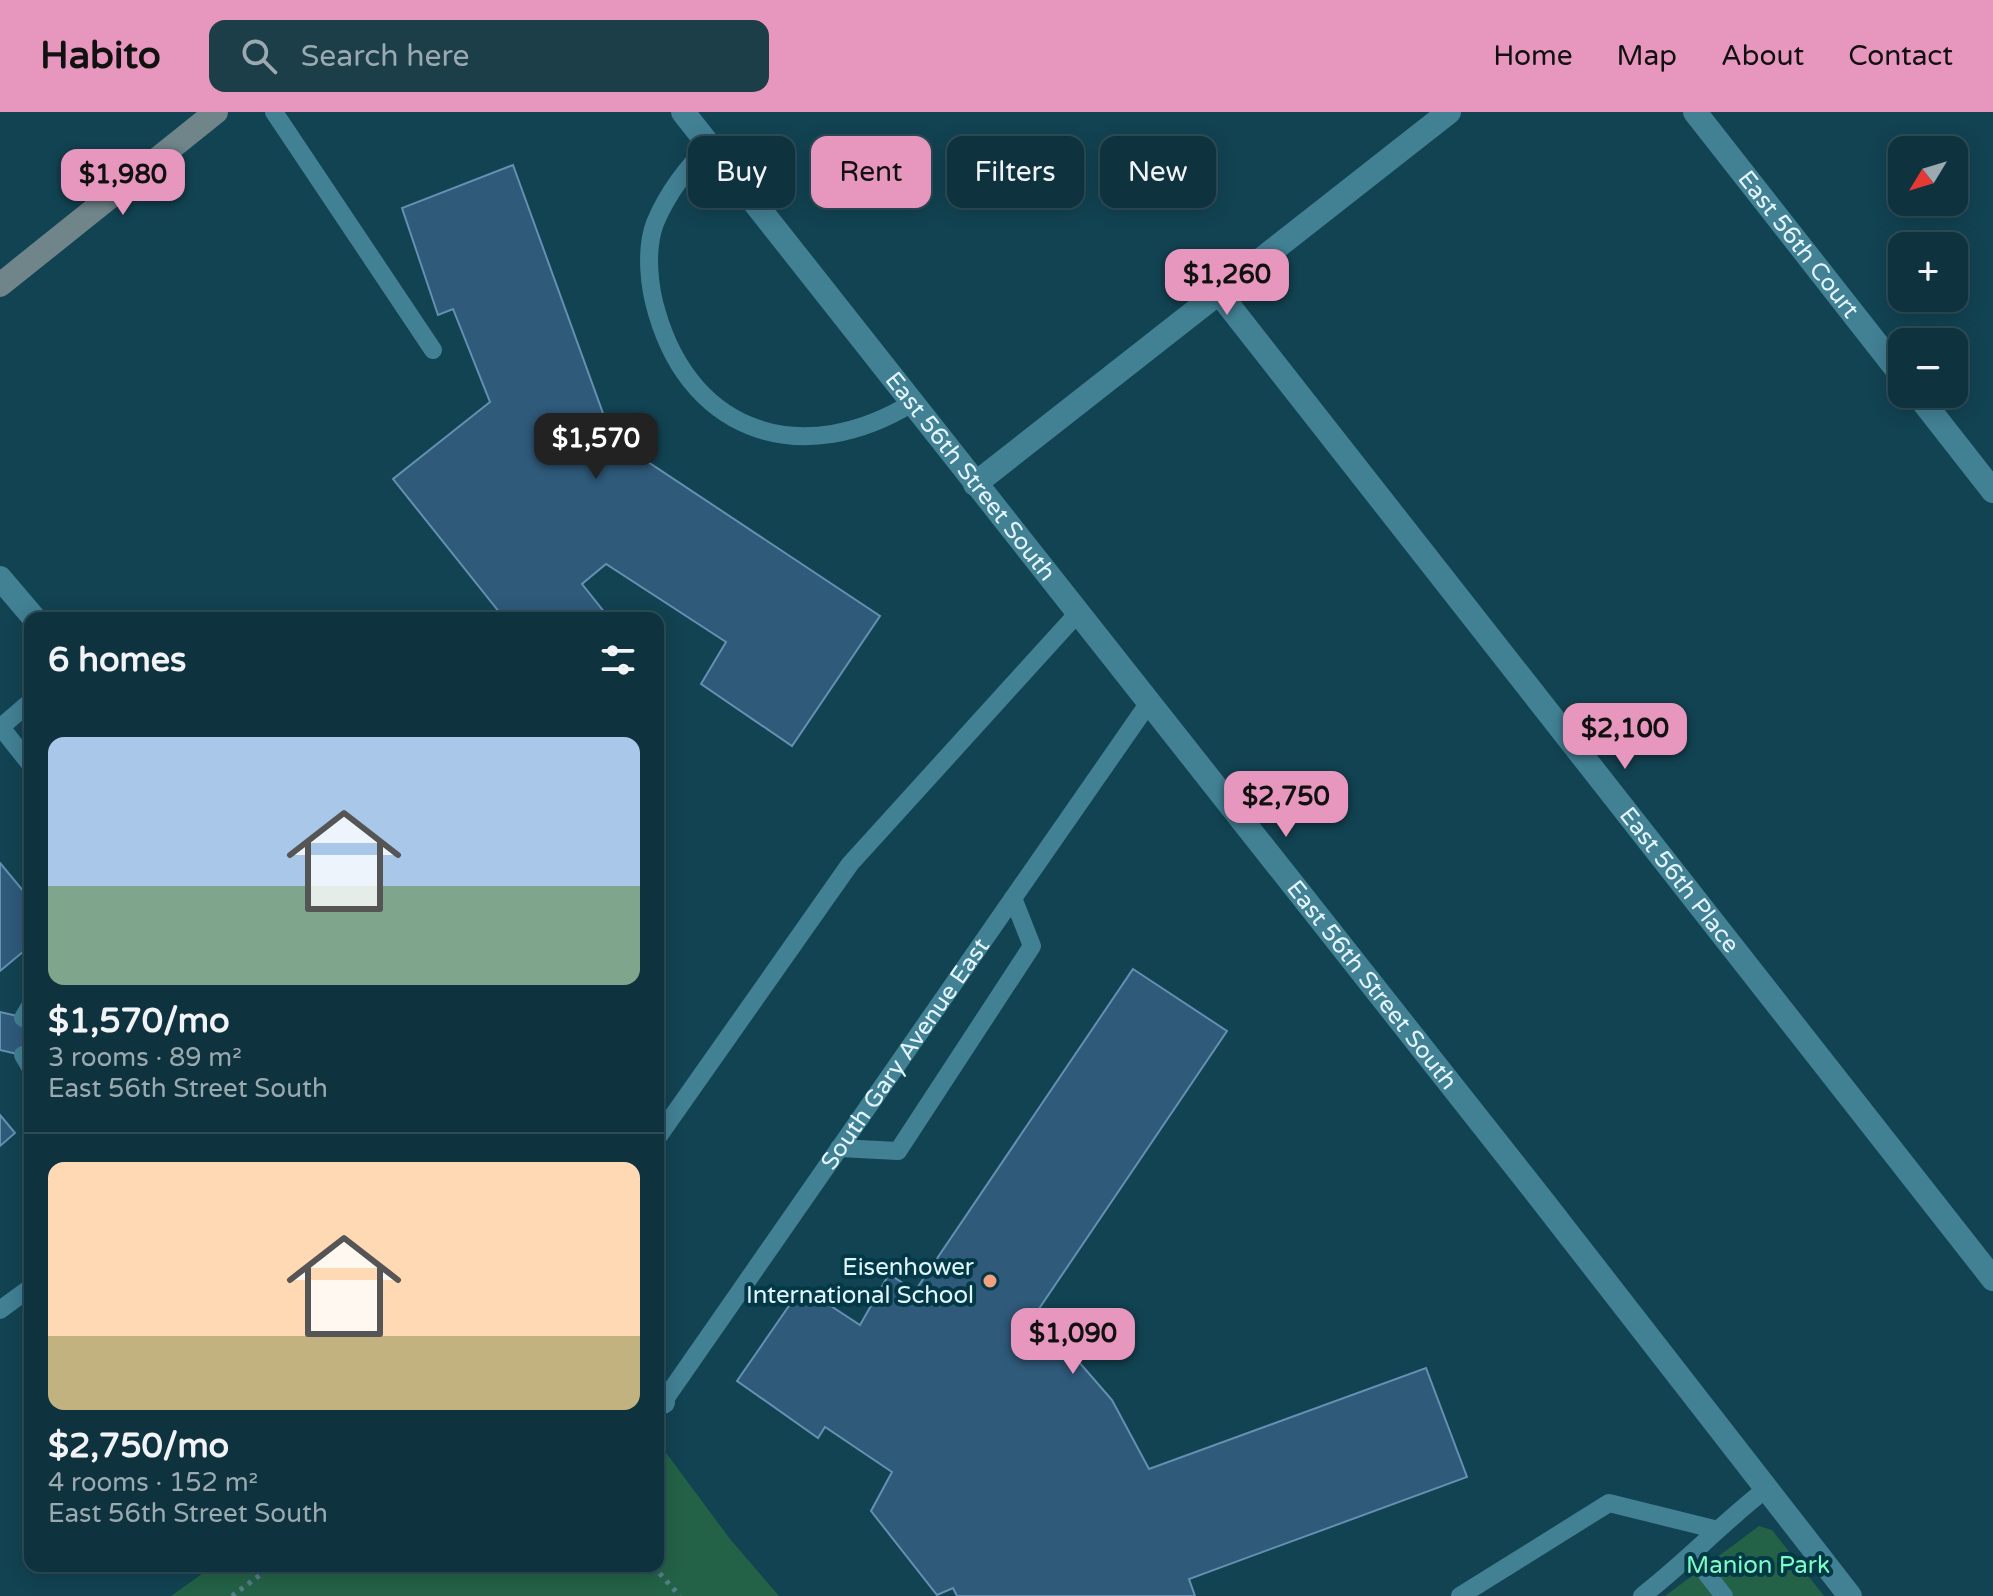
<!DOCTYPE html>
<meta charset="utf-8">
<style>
:root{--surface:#0e323e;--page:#1c3e49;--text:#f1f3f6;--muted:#9baab0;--line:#2e4d58;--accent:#e797bd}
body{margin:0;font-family:"Varela Round",sans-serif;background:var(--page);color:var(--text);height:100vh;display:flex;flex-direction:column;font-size:30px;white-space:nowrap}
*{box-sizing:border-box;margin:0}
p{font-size:26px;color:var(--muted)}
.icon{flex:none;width:44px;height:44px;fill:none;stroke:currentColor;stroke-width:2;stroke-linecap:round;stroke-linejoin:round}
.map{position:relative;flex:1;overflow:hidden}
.details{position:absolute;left:24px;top:500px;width:640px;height:960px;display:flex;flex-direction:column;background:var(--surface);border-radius:16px;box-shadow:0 4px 20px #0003,0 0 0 2px var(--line)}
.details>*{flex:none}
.guide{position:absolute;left:688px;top:24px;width:760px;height:72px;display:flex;gap:16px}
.needle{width:52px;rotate:232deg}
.tools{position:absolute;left:1888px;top:24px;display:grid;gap:16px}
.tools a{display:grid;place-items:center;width:80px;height:80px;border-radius:16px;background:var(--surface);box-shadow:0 4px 20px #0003,0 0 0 2px var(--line);font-size:40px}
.price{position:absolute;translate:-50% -68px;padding:0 18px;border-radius:16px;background:var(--accent);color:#111;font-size:26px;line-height:52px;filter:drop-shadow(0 2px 4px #0008)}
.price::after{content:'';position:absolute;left:50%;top:48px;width:24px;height:18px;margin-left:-12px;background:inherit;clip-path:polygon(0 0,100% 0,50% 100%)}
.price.current{background:#222;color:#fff}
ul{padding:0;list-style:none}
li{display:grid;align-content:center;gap:16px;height:424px;padding:0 24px}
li+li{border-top:2px solid var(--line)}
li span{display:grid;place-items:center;height:248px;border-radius:16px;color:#555}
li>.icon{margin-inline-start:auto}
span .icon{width:144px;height:144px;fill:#fffc;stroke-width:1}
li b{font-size:34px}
h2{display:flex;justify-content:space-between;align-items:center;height:96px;padding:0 24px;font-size:34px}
.chip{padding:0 28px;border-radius:16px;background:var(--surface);box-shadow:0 4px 20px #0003,0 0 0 2px var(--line);font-size:28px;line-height:72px}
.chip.current{background:var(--accent);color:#111}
header{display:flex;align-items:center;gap:48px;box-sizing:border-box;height:112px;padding:0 40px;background:var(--accent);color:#111}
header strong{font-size:38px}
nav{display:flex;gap:44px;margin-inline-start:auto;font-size:28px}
.search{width:560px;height:72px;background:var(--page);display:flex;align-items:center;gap:20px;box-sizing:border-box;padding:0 28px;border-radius:16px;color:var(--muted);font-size:30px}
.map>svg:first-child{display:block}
</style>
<header>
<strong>Habito</strong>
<div class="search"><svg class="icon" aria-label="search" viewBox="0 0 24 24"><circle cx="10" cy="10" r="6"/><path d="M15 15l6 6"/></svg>Search here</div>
<nav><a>Home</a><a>Map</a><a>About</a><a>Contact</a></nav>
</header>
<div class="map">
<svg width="1993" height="1484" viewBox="0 0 1993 1484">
<rect width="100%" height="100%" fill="#124352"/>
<g fill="#236247">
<polygon points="658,1330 730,1427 779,1484 171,1484 213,1454 658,1454"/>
<polygon points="1759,1414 1772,1418 1824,1484 1665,1484"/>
</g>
<g fill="#2f5a7a" stroke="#6490b2" stroke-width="2">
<polygon points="513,53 612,326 880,504 792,634 701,572 726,530 606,452 582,472 609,506 504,506 393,367 490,290 453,197 438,203 402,96"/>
<polygon points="0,751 30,787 30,834 0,859"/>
<polygon points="1133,857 1227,919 1028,1213 1079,1250 1112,1288 1149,1357 1426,1256 1467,1365 1189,1467 1195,1484 957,1484 953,1476 937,1483 871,1399 892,1360 825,1315 818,1326 737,1269 802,1175 860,1213 889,1162 915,1179"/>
<polygon points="0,900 30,907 30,945 0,938"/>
<polygon points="0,1003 15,1021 0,1034"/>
</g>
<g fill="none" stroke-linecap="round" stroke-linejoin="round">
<g stroke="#577d8a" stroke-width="5" stroke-dasharray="4 6" stroke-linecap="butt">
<polyline points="653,1454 680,1484"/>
<polyline points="232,1484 272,1454"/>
</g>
<g stroke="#428094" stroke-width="18">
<polyline points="274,0 433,238"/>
<path d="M710 32C687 56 668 80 655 111 645 138 649 175 657 201 693 325 806 356 912 291"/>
<polyline points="0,614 30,652"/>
<polyline points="1,615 30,590"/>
<polyline points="23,906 30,894"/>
<polyline points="23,943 30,955"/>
<polyline points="658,1025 850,752 1077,502"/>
<polyline points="839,1036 898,1039 1032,834 1013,786"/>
<polyline points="0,1198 30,1176"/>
<path id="s1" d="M663 1290 1148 592"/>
<polyline points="1693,1444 1724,1484"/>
<polyline points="1460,1484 1609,1391 1714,1417"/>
<path d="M1642 1484C1686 1450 1722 1411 1766 1377"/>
</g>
<g stroke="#428094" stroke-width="24">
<path id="s2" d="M683 0 1542 1088 1850 1484"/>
<path id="s3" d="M1695 0 1902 264"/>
<path id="s4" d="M1219 181 1993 1167"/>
<polyline points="1917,282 1993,379"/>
<polyline points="975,372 1449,0"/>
<polyline points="0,466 34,506"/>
<polyline points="658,1284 663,1290"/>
</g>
<polyline stroke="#6f858a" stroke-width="24" points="0,173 216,0"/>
</g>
<circle fill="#f2a080" stroke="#033847" stroke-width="3" cx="990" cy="1169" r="8"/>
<g text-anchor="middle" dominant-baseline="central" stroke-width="8" stroke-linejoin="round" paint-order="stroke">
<g font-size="24" fill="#e3f5fc" stroke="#033847">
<text stroke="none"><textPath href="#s3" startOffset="168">East 56th Court</textPath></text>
<text stroke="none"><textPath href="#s2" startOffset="464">East 56th Street South</textPath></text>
<text stroke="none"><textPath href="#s4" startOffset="746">East 56th Place</textPath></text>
<text stroke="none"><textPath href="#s2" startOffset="1112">East 56th Street South</textPath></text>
<text stroke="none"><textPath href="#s1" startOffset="424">South Gary Avenue East</textPath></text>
</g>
<g font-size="24" fill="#e3f5fc" stroke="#033847" text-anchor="end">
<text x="974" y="1155">Eisenhower<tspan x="974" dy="28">International School</tspan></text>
</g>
<g font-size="24" fill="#7dfdc4" stroke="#033847">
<text x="1758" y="1453">Manion Park</text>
</g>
</g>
</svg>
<div class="tools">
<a><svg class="needle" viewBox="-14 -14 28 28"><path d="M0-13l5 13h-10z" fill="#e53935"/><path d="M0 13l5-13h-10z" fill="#9baab0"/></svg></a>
<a>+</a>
<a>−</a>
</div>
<b class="price" style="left:123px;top:105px">$1,980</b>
<b class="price" style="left:1227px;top:205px">$1,260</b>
<b class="price current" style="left:596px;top:369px">$1,570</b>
<b class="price" style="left:1625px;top:659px">$2,100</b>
<b class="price" style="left:1286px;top:727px">$2,750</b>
<b class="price" style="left:1073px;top:1264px">$1,090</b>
<div class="guide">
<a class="chip">Buy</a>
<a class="chip current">Rent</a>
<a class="chip">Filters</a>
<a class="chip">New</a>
</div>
<section class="details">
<h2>6 homes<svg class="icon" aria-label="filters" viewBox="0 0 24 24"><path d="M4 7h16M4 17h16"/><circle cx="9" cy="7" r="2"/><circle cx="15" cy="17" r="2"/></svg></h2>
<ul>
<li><span style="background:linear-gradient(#a9c7e8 60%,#7fa58c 0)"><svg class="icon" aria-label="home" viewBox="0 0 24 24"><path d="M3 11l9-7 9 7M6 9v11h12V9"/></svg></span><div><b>$1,570/mo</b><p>3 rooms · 89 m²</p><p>East 56th Street South</p></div></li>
<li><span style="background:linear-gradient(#ffd9b3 70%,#c2b280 0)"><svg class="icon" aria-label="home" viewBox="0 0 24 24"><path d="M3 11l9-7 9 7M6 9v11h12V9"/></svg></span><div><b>$2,750/mo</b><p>4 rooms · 152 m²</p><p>East 56th Street South</p></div></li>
</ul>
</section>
</div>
